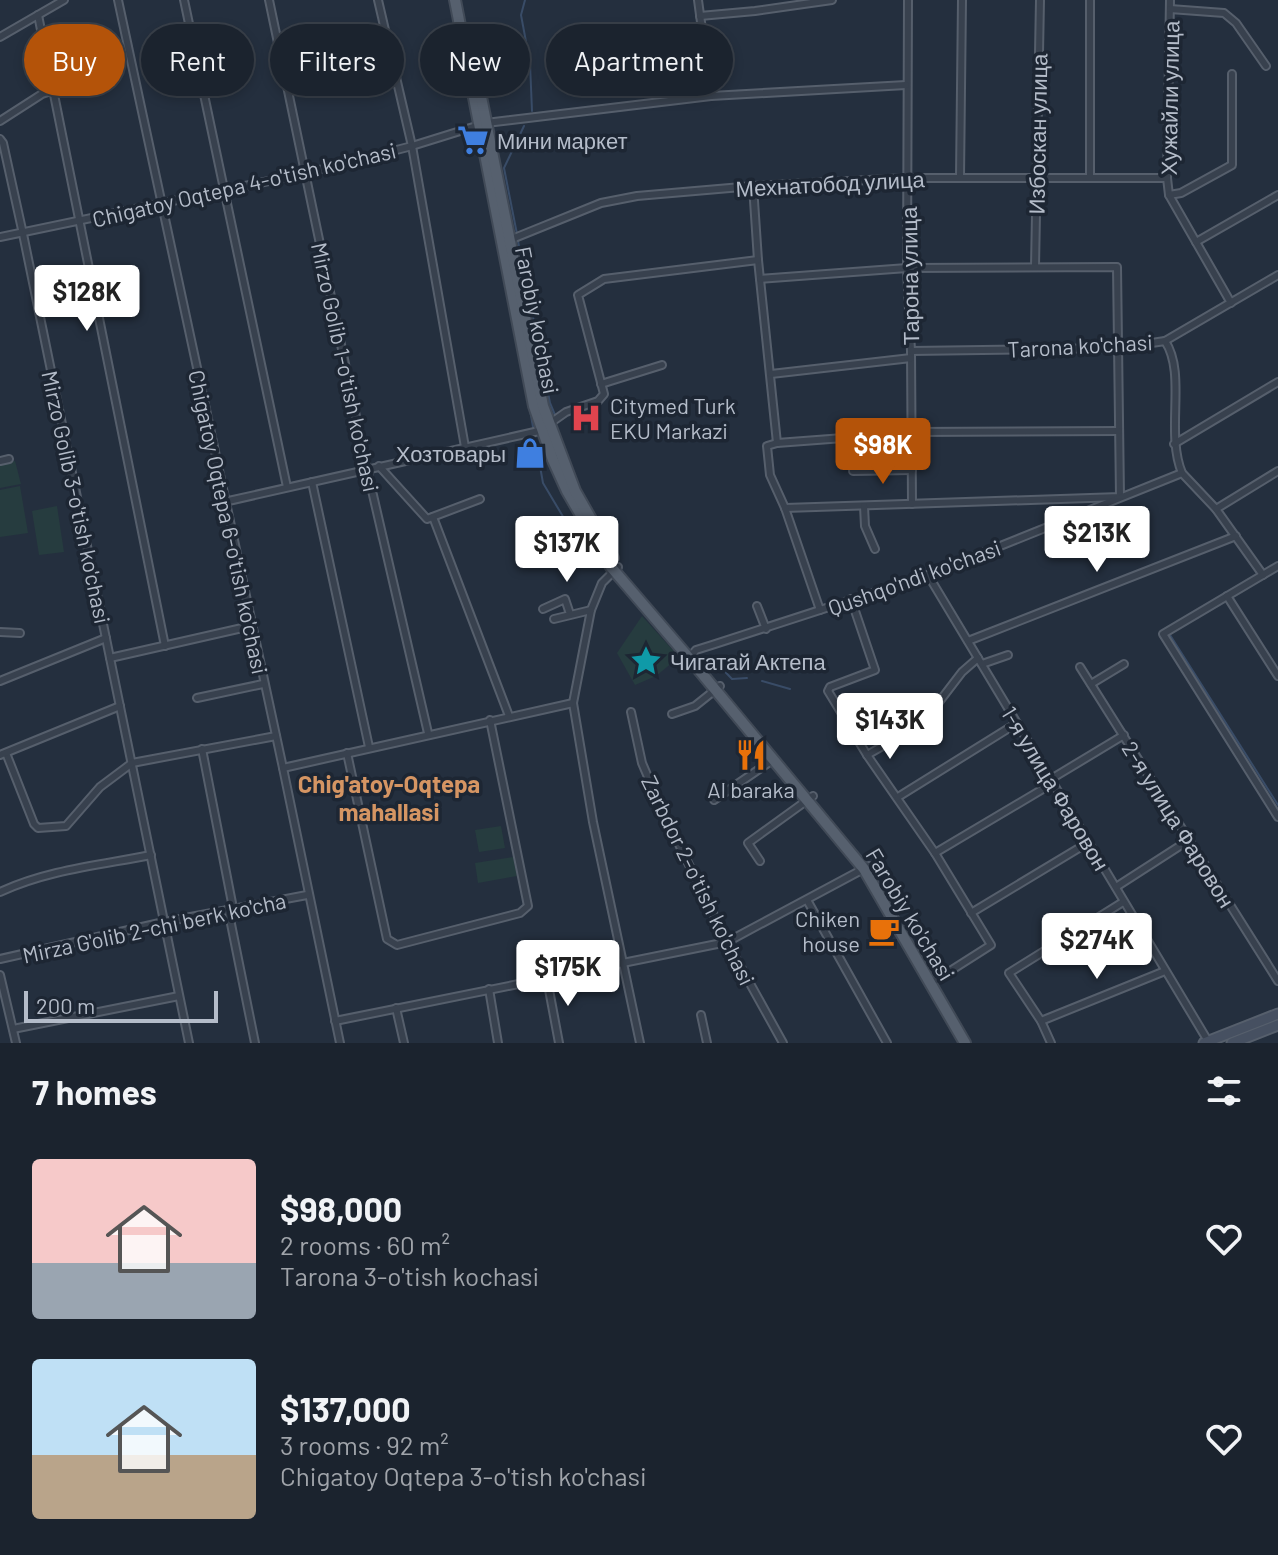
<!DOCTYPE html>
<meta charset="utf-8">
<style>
:root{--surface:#1b232e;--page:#242b36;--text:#f1f3f6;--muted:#a0a4aa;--line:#39404a;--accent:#b45309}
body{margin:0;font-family:Barlow,sans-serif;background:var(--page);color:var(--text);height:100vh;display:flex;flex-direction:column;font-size:30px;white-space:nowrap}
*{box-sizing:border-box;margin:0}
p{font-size:26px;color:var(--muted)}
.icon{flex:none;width:44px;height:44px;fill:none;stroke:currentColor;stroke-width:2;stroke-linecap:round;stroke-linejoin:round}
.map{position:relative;height:1043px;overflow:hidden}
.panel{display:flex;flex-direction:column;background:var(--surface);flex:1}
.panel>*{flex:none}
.guide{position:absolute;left:24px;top:24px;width:800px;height:72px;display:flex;gap:16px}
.scale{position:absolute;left:24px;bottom:20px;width:194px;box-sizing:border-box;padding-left:8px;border:4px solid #b4bcc9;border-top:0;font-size:22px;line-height:28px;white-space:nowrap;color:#b4bcc9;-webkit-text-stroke:6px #1d2633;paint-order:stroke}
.price{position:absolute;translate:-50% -68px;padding:0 18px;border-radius:8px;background:#fff;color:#222;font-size:26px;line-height:52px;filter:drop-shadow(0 2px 4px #0008)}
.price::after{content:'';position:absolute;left:50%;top:48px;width:24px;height:18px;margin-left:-12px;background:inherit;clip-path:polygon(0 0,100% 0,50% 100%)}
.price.selected{background:var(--accent);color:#fff}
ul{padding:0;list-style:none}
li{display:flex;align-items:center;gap:24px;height:200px;padding:0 32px}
li span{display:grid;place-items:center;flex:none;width:224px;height:160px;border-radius:8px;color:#555}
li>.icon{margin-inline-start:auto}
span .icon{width:96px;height:96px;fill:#fffc;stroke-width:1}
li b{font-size:34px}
h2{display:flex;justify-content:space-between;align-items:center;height:96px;padding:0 32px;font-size:34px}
.tag{padding:0 28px;border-radius:36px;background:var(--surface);box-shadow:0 4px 12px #0003,0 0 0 2px var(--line);font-size:28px;line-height:72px}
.tag.selected{background:var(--accent);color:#fff}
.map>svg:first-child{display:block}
</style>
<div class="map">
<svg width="1278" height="1043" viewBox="0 0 1278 1043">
<rect width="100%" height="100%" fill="#242f3e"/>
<g fill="#263c3f">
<polygon points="15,461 21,484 0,488 0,465"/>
<polygon points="20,486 28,533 0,537 0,490"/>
<polygon points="57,506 64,552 39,555 32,511"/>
<polygon points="642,616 679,657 656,676 635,685 617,653"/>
<polygon points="501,826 505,848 479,852 475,830"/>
<polygon points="513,857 517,876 478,883 475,863"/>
</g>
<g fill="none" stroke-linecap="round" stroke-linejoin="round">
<g stroke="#394c67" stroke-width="2">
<polyline points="525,0 521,15 530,63 532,111"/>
<polyline points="517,234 504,168 524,126"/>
<polyline points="518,241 550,403 555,415"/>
<polyline points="530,410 543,483 568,525"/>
<polyline points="1170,635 1278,805"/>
<polyline points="712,658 732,679 747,678"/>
<polyline points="762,681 790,689"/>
</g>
<defs>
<g id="minor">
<polyline points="118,0 283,768 340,1043"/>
<polyline points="184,0 287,487"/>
<polyline points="269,0 367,469 428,733"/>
<polyline points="378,0 412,146 465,447"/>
<polyline points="698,0 711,96"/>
<polyline points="908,0 907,268 911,351 912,504"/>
<polyline points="1090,0 1090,177"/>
<polyline points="1170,0 1167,178 1169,195 1231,303"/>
<polyline points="1170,9 1224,13 1236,23 1266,66"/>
<polyline points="38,15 165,646"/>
<polyline points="700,16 755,11 832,0"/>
<polyline points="0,37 64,0"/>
<polyline points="569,56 703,37"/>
<polyline points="0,121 42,94 54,90"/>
<polyline points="0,139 3,143 23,234 189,1043"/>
<polyline points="960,177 962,0"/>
<polyline points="753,186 758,260 777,443"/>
<polyline points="1169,195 1181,193 1232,165 1232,74"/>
<polyline points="0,237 307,173 412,146 486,123 711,96 906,85"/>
<polyline points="507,241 601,203 637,196 753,186 907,178 1167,178"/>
<polyline points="1196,242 1278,195"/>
<polyline points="1035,267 1040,0"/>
<polyline points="760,279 907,268 1117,267 1120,497 785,508"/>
<path d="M1165 341C1187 374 1165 432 1182 473L1216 509 1263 575"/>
<polyline points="911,351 1118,348 1165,341 1278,275"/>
<polyline points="771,374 911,358"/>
<polyline points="601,384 662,365"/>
<polyline points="912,432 1119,431"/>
<polyline points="1174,444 1278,382"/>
<polyline points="0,461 9,459"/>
<polyline points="379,466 427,519 480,499"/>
<polyline points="853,471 912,470"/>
<polyline points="312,482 369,747"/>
<polyline points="224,502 539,431 566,412 598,401 604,394 578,295 604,279 758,260"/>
<polyline points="864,506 865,526 875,549"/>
<polyline points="1216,509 1278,471"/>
<polyline points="433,517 509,716"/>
<polyline points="1278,566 1163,634 1278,817"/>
<polyline points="618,567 602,583 591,610 573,703 593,822 640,1043"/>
<polyline points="928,575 1208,1041"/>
<polyline points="1227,596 1278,676"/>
<polyline points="851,599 875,670 830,687 828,691 867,755 935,853 991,945 936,980"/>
<polyline points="757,606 766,629"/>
<polyline points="543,609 565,599 570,614"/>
<polyline points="820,610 785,508 770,475 767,446 777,443 870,436"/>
<polyline points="554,619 591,610"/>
<polyline points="0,632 20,633"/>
<polyline points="968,641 1236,536"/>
<polyline points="110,658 251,626"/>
<polyline points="689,658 696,650 712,645 928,575 1182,473"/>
<polyline points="982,664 1008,655"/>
<polyline points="1080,667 1278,981"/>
<polyline points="0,681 106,638"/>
<polyline points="1091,684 1124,664"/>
<polyline points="197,698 263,684"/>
<polyline points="631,712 642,763 663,812 727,942 783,1043"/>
<polyline points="672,714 695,706 720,686"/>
<polyline points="202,749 233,908"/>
<polyline points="6,753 34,824 38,828 66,826 100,787 132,763 276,736"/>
<polyline points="347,753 387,939 397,945 520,913 528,906 490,720"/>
<polyline points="0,755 120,706"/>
<polyline points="867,755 923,723 962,672 978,658"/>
<polyline points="283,768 573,703"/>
<polyline points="1051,779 1124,735"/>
<polyline points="898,797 1017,723"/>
<polyline points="714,800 774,759"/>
<polyline points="935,853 1053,783"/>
<polyline points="760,861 748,843 813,796"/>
<polyline points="1116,887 1189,840"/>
<path d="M0 892C47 870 100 865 151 855"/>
<polyline points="807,900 887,1043"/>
<polyline points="228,909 255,1043"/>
<polyline points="971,913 1089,842"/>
<polyline points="0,959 164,922 307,895"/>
<polyline points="0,975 16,1043"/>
<polyline points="547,979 559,1043"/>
<polyline points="489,989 498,1043"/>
<polyline points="396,1008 404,1043"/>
<polyline points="701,1015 707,1043"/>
<polyline points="335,1021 727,942 869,866"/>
<polyline points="1041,1021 1165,971"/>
<polyline points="13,1029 179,996"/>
<polyline points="1051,1043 1041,1021 1009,973 1123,902"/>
</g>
<g id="secondary">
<polyline points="1204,1043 1278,1014"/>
<polyline points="1232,1043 1278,1025"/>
</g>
<g id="primary">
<polyline points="455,0 534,406 553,460 567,491 611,567 689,658 864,869 965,1043"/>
<polyline points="469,37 543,406 575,491 613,558"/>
</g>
</defs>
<use href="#minor" stroke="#565f6c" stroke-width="10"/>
<use href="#secondary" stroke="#565f6c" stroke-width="13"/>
<use href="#primary" stroke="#414a57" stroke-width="14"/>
<use href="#minor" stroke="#38414e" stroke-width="6"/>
<use href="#secondary" stroke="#465061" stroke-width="9"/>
<use href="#primary" stroke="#56606e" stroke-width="10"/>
</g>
<defs>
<symbol id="supermarket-bare" viewBox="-9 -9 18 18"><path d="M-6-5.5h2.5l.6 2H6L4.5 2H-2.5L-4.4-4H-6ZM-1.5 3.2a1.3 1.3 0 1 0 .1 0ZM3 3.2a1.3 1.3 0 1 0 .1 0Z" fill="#3f7fe0" stroke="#1d2633" stroke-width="2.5" paint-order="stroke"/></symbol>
<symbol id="hospital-bare" viewBox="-9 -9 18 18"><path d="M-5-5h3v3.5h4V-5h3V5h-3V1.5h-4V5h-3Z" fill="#e0444e" stroke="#1d2633" stroke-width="2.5" paint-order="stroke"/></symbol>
<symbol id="shop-bare" viewBox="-9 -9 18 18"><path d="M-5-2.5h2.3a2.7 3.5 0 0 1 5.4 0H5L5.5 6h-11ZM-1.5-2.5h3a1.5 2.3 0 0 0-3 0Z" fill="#3f7fe0" stroke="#1d2633" stroke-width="2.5" paint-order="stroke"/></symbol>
<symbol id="sight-bare" viewBox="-9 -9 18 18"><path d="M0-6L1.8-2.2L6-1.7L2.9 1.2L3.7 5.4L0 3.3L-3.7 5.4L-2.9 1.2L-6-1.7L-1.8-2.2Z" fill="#0f9aa8" stroke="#1d2633" stroke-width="2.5" paint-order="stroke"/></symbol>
<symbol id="restaurant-bare" viewBox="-9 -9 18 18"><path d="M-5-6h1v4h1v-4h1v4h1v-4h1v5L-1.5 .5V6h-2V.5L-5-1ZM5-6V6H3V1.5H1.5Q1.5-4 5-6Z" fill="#e8710a" stroke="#1d2633" stroke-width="2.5" paint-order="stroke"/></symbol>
<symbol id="cafe-bare" viewBox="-9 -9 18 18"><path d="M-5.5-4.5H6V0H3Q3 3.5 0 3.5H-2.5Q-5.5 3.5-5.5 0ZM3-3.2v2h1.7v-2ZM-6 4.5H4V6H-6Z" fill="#e8710a" stroke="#1d2633" stroke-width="2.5" paint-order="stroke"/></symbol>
</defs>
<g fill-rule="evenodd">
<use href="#supermarket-bare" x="451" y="118" width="44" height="44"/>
<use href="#hospital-bare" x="564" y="396" width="44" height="44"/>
<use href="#shop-bare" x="508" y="431" width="44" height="44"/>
<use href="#sight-bare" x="624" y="639" width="44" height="44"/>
<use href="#restaurant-bare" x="729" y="733" width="44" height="44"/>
<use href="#cafe-bare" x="862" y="909" width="44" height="44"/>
</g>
<g text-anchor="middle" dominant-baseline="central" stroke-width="7" stroke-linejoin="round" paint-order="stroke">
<g font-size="22" fill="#b4bcc9" stroke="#1d2633">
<text transform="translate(1169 98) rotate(-89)">Хужайли улица</text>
<text transform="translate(1037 134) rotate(-89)">Избоскан улица</text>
<text transform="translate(830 183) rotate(-3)">Мехнатобод улица</text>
<text transform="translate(244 184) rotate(-13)">Chigatoy Oqtepa 4-o'tish ko'chasi</text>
<text transform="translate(909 276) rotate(-91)">Тарона улица</text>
<text transform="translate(538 320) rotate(79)">Farobiy ko'chasi</text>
<text transform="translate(1080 345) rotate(-3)">Tarona ko'chasi</text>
<text transform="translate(346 367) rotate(78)">Mirzo Golib 1-o'tish ko'chasi</text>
<text transform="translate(77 497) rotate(78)">Mirzo Golib 3-o'tish ko'chasi</text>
<text transform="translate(229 522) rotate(78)">Chigatoy Oqtepa 6-o'tish ko'chasi</text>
<text transform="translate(914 577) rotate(-20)">Qushqo'ndi ko'chasi</text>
<text transform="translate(1056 788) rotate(59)">1-я улица Фаровон</text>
<text transform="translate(1179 824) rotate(58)">2-я улица Фаровон</text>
<text transform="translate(699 880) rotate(64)">Zarbdor 2-o'tish ko'chasi</text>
<text transform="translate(911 914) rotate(59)">Farobiy ko'chasi</text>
<text transform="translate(154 927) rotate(-12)">Mirza G'olib 2-chi berk ko'cha</text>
</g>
<g font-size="22" fill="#b4bcc9" stroke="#1d2633" text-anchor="start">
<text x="497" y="140">Мини маркет</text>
<text x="610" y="405">Citymed Turk<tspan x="610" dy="25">EKU Markazi</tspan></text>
<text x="506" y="453" text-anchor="end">Хозтовары</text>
<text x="670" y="661">Чигатай Актепа</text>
<text x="751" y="789" text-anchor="middle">Al baraka</text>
<text x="860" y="918" text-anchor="end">Chiken<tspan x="860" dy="25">house</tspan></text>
</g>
<g font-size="24" font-weight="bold" fill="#d59563" stroke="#1d2633">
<text x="389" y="783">Chig'atoy-Oqtepa<tspan x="389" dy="28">mahallasi</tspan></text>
</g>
</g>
</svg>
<div class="scale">200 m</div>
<b class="price" style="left:87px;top:333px">$128K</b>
<b class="price selected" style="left:883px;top:486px">$98K</b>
<b class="price" style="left:1097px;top:574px">$213K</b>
<b class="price" style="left:567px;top:584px">$137K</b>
<b class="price" style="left:890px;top:761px">$143K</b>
<b class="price" style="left:1097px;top:981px">$274K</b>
<b class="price" style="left:568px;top:1008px">$175K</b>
<div class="guide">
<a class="tag selected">Buy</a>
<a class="tag">Rent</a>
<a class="tag">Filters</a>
<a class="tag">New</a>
<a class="tag">Apartment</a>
</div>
</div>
<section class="panel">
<h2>7 homes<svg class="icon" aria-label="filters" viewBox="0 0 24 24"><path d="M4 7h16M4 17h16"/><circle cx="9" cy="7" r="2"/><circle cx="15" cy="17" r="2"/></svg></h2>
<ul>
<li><span style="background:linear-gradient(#f6c9c9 65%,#9aa5b1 0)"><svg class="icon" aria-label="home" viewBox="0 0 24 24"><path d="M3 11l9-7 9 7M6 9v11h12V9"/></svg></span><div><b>$98,000</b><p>2 rooms · 60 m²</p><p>Tarona 3-o'tish kochasi</p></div><svg class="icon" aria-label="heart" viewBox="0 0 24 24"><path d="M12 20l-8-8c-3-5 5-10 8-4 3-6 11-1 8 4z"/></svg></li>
<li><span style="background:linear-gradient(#bfe0f5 60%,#b9a48a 0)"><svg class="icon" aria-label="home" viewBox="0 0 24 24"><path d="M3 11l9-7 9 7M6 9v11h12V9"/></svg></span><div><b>$137,000</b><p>3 rooms · 92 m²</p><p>Chigatoy Oqtepa 3-o'tish ko'chasi</p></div><svg class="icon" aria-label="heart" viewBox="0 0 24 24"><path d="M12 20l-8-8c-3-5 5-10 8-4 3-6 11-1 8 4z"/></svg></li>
</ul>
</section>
